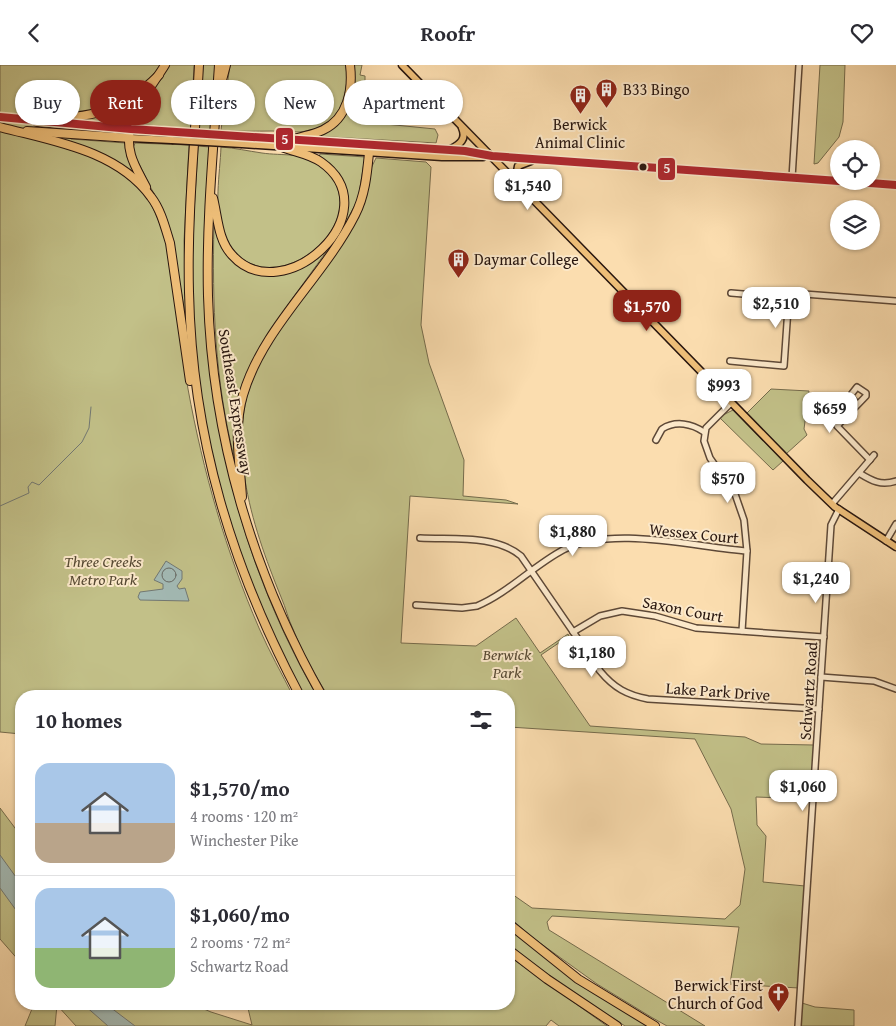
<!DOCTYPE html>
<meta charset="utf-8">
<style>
:root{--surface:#fff;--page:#f7f7f7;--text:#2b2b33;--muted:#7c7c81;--line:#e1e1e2;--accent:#8f2418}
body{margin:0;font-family:"Gentium Book Plus",serif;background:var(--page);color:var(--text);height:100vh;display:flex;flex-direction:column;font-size:19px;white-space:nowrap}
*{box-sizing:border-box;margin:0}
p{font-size:16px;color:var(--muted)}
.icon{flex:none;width:28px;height:28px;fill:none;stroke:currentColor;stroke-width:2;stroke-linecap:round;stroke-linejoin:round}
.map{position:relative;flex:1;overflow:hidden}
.drawer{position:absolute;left:15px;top:625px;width:500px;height:320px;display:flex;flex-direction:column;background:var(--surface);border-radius:20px;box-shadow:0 1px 4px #0004}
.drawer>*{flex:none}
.top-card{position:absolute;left:15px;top:15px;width:500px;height:45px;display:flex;gap:10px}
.fabs{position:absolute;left:830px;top:75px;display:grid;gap:10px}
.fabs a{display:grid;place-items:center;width:50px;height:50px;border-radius:50%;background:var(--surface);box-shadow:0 1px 4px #0004;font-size:25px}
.price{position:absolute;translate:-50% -42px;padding:0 11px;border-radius:10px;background:#fff;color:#222;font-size:16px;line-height:32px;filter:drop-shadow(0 1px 2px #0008)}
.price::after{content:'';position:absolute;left:50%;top:30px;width:15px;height:11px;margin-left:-8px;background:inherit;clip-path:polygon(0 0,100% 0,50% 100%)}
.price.on{background:var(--accent);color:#fff}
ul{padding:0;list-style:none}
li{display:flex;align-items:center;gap:15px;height:125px;padding:0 20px}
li+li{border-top:1px solid var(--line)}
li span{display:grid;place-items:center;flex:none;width:140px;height:100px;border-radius:15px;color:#555}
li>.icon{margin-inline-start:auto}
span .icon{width:60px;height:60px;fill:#fffc;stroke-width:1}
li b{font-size:21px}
h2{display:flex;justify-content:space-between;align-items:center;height:60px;padding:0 20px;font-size:21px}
.tag{padding:0 18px;border-radius:22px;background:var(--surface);box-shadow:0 1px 4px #0004;font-size:18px;line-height:45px}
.tag.on{background:var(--accent);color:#fff}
header{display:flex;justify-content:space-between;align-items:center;height:65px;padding:0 20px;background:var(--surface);font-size:22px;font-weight:700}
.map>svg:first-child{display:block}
</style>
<header><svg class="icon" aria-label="back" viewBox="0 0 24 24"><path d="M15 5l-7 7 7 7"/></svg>Roofr<svg class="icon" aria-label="heart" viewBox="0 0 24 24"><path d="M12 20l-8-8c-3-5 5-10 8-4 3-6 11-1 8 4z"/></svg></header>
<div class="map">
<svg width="896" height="961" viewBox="0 0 896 961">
<rect width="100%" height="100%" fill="#fbddaf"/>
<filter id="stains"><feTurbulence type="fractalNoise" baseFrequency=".004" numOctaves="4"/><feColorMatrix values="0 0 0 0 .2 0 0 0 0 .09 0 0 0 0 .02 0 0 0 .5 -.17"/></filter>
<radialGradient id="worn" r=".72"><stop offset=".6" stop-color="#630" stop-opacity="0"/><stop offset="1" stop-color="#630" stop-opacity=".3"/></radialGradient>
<g fill="#c2c088" stroke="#756b4c">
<path d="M0 0H161C143 25 116 37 90 52L127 43 129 45 127 58 87 56 71 74 125 78 127 92 136 108 102 89 69 78 64 83C97 93 135 107 151 139 180 195 177 264 188 324 203 406 226 487 259 563 269 586 282 609 293 631H21V669L0 667Z"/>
<polygon points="170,0 194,0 191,64 137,59 135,57 137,47"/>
<polygon points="203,0 215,0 211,65 199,65"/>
<path d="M230 0H346C350 34 338 64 299 67 290 67 281 66 272 66 255 66 239 67 221 65Z"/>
<path d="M353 0H362L360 10 365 11V57L435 64 438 70 436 78 313 71C342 46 359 42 353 0Z"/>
<polygon points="820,0 845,0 843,57 839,72 818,98 814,99"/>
<polygon points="135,78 189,80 184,176 186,253 171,171 162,145 132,85"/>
<path d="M198 81 210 82C206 145 201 208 207 272 217 396 254 523 317 631H304C233 502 191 354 192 206 192 165 196 123 198 81Z"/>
<path d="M221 82C235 83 248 86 262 88 282 91 304 87 321 100 388 157 259 254 224 169 213 144 220 109 221 82Z"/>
<path d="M320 89 365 92 358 134 345 159C343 155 346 150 345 144 343 121 338 106 319 92Z"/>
<path d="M376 93 426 97 431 102 421 260 429 298 464 395 463 431 506 435 518 439 410 431 401 578 476 581 516 553 540 588 568 569 569 571 541 590 590 661 745 672 761 679 814 680 811 734 756 732 757 760 766 771 763 817 805 821 799 923 730 919 739 862 552 851 547 857 549 865 705 961H667L651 952 597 919 533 873 509 852V827L532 843 725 854 740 840 745 804 731 744 695 674 509 662V631H328C315 610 302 587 293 564 288 554 286 543 281 532 251 458 222 372 260 295 283 249 325 210 350 164 362 142 364 115 376 93Z"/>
<path d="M214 160H216L231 192 248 204 299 203 328 184C302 222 246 290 239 334 236 352 237 372 236 391L234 392C215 316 212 238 214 160Z"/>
<polygon points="771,324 809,326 804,364 807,370 786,389 746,349"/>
<polygon points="733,345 783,396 773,405 719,352"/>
<polygon points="0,743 21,771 21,898 0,874"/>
<polygon points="509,864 591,926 648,961 625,961 570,926 509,880"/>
<polygon points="509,891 607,961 559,961 551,955 546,961 76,961 57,940 55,961 25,961 34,939 192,939 211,947 252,960 247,939 509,939"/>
<polygon points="802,938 815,942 854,945 854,961 800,961"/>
</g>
<g fill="#a3bab5" stroke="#727873">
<polygon points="166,496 182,506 182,514 177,521 179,524 185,523 189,536 140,535 138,532 140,527 163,524 163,519 154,515"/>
<polygon points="0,790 21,819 21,852 0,823"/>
<polygon points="83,939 106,939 135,961 108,961"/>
</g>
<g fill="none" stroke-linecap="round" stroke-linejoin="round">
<circle stroke="#666862" stroke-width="1" cx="169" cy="510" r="7"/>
<polyline stroke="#727873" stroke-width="1" points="0,441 29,428 28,422 32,417 39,420 82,377 89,363 91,342"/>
<defs>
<g id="minor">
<polyline points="792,113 799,0"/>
<polyline points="731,228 768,231 778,227 896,236"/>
<polyline points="730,296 784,301 789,229"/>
<polyline points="731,338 706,363 704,376 710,393 735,429 744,455 747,486 742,566"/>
<polyline points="857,339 850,331 857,322 866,328 866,331 837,361 870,395"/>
<path d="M656 375 662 364C676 355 692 359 704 367"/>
<path d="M859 408C872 416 881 421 896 416"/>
<polyline points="832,439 874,390"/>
<path d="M420 473C452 475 495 469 521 491L600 606C614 623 627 630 648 634L819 644"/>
<polyline points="886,476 896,459"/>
<path d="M416 540 462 543 477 541C508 528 533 501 563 485 612 460 694 482 747 486"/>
<polyline points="573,567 600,551 622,546 655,551 696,563 824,572"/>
<polyline points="821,612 874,616 896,624"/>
<polyline points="798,961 831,460 839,444"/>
</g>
<g id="major">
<polyline points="402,0 807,415 835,442 896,482"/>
<polyline points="131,64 172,67"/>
<polyline points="242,71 465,86 492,91 896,120"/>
<polyline points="130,73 172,75"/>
<polyline points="242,79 442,92 483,92"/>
<path d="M451 84C460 79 467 74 462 63"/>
<polyline points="515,118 518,101 531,96"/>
</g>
<g id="highway">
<path d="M199 0C195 75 187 151 189 227 192 373 232 503 300 631"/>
<path d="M219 0C214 77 206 154 208 231 212 372 253 509 322 631"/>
<polyline points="221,19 226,0"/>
<path d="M8 53C72 52 110 59 159 10"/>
<polyline points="37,57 131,64"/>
<path d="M0 62C52 76 117 85 151 132 161 145 165 162 170 178L190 316"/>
<polyline points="27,66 130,73"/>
<path d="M292 75C302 71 313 70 323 65 348 53 353 25 350 0"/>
<path d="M146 122C141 112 134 101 131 90 121 54 148 28 165 0"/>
<path d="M213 133C218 153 218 175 232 190 283 247 392 147 321 97 310 89 295 87 282 82"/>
<path d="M242 432C240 399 233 363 243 330 263 262 323 213 355 150 365 131 367 109 369 88"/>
<polyline points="509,859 578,914 655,961"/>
<polyline points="509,885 547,914 617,961"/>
</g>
</defs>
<use href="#minor" stroke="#5d4837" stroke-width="8"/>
<use href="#major" stroke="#28160f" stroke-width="9"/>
<use href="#highway" stroke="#28160f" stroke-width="10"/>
<use href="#minor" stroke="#fce9cb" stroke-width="5"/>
<use href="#major" stroke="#eebe78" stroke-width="6"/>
<use href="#highway" stroke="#eebe78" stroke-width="8"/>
<defs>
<g id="major-bridge">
<polyline points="172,67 242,71"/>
<polyline points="172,75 242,79"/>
</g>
</defs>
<use href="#major-bridge" stroke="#28160f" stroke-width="9" stroke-linecap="butt"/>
<use href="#major-bridge" stroke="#eebe78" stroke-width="6"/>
<defs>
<g id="bus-1">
<polyline points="0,52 131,64 465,86 492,91 839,116"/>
<polyline points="844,116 896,120"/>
</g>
</defs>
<use href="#bus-1" stroke="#fce9cb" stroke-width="11"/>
<use href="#bus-1" stroke="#af272f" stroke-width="8"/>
</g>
<defs>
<symbol id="building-pin" viewBox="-11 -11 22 30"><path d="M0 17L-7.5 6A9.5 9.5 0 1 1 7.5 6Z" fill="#8f2418" stroke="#fce9cb"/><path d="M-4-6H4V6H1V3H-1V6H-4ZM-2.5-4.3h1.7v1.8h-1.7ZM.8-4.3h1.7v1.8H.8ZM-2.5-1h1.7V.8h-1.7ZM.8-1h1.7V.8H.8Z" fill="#fff"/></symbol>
<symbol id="church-pin" viewBox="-11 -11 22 30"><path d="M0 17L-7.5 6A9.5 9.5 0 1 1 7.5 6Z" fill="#8f2418" stroke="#fce9cb"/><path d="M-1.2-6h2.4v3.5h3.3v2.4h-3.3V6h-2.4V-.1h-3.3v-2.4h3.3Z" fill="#fff"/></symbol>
</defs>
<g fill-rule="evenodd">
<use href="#building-pin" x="594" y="12" width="25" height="34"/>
<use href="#building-pin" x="568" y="18" width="25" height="34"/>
<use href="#building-pin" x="446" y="182" width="25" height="34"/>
<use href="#church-pin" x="766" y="916" width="25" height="34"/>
</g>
<circle fill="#28160f" stroke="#fce9cb" stroke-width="2" cx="643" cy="102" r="4.5"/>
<g text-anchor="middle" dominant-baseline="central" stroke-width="4" stroke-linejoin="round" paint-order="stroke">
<g font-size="16" fill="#28160f" stroke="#fce9cb" text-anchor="start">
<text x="623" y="24">B33 Bingo</text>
<text x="580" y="59" text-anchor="middle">Berwick<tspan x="580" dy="18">Animal Clinic</tspan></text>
<text x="474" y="194">Daymar College</text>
<text x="763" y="920" text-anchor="end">Berwick First<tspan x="763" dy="18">Church of God</tspan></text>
</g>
<g font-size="16" fill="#28160f" stroke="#fce9cb">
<text transform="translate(236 337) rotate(81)">Southeast Expressway</text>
<text transform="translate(694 468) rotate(6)">Wessex Court</text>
<text transform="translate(683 544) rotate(11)">Saxon Court</text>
<text transform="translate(718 626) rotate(4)">Lake Park Drive</text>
<text transform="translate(808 626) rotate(-86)">Schwartz Road</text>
</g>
<g font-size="16" font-style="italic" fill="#564933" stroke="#fce9cb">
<text x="103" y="496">Three Creeks<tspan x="103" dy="18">Metro Park</tspan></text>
<text x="507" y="589">Berwick<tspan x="507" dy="18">Park</tspan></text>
</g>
</g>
<g stroke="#fce9cb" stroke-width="2">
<rect x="275" y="62" width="19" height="24" rx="5" fill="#af272f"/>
<rect x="657" y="92" width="19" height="24" rx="5" fill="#af272f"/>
</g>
<g font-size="14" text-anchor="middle" font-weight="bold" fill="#fff">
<text x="285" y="79">5</text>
<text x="667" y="108">5</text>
</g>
<rect width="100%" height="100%" filter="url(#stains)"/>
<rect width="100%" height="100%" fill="url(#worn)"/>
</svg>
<div class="fabs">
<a><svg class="icon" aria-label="locate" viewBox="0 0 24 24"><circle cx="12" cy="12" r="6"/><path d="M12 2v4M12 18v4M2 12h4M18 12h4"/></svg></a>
<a><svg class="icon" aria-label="layers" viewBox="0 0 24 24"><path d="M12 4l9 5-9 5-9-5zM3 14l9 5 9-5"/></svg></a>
</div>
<b class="price" style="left:528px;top:146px">$1,540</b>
<b class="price" style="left:776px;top:264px">$2,510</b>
<b class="price on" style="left:647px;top:267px">$1,570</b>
<b class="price" style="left:724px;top:346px">$993</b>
<b class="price" style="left:830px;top:369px">$659</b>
<b class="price" style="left:728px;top:439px">$570</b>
<b class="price" style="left:573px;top:492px">$1,880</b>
<b class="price" style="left:816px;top:539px">$1,240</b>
<b class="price" style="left:592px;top:613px">$1,180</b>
<b class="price" style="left:803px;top:747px">$1,060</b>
<div class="top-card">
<a class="tag">Buy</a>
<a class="tag on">Rent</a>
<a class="tag">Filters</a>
<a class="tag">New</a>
<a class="tag">Apartment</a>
</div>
<section class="drawer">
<h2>10 homes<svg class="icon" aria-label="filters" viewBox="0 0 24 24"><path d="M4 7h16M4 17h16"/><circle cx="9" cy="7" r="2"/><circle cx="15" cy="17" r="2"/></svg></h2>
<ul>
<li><span style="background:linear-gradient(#a9c7e8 60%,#b9a48a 0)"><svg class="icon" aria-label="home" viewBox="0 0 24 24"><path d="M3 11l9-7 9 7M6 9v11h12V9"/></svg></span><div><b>$1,570/mo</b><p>4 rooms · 120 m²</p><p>Winchester Pike</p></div></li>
<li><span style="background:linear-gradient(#a9c7e8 60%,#8fb573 0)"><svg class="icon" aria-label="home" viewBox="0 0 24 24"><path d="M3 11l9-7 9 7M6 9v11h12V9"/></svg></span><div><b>$1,060/mo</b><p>2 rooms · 72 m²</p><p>Schwartz Road</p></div></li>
</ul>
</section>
</div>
